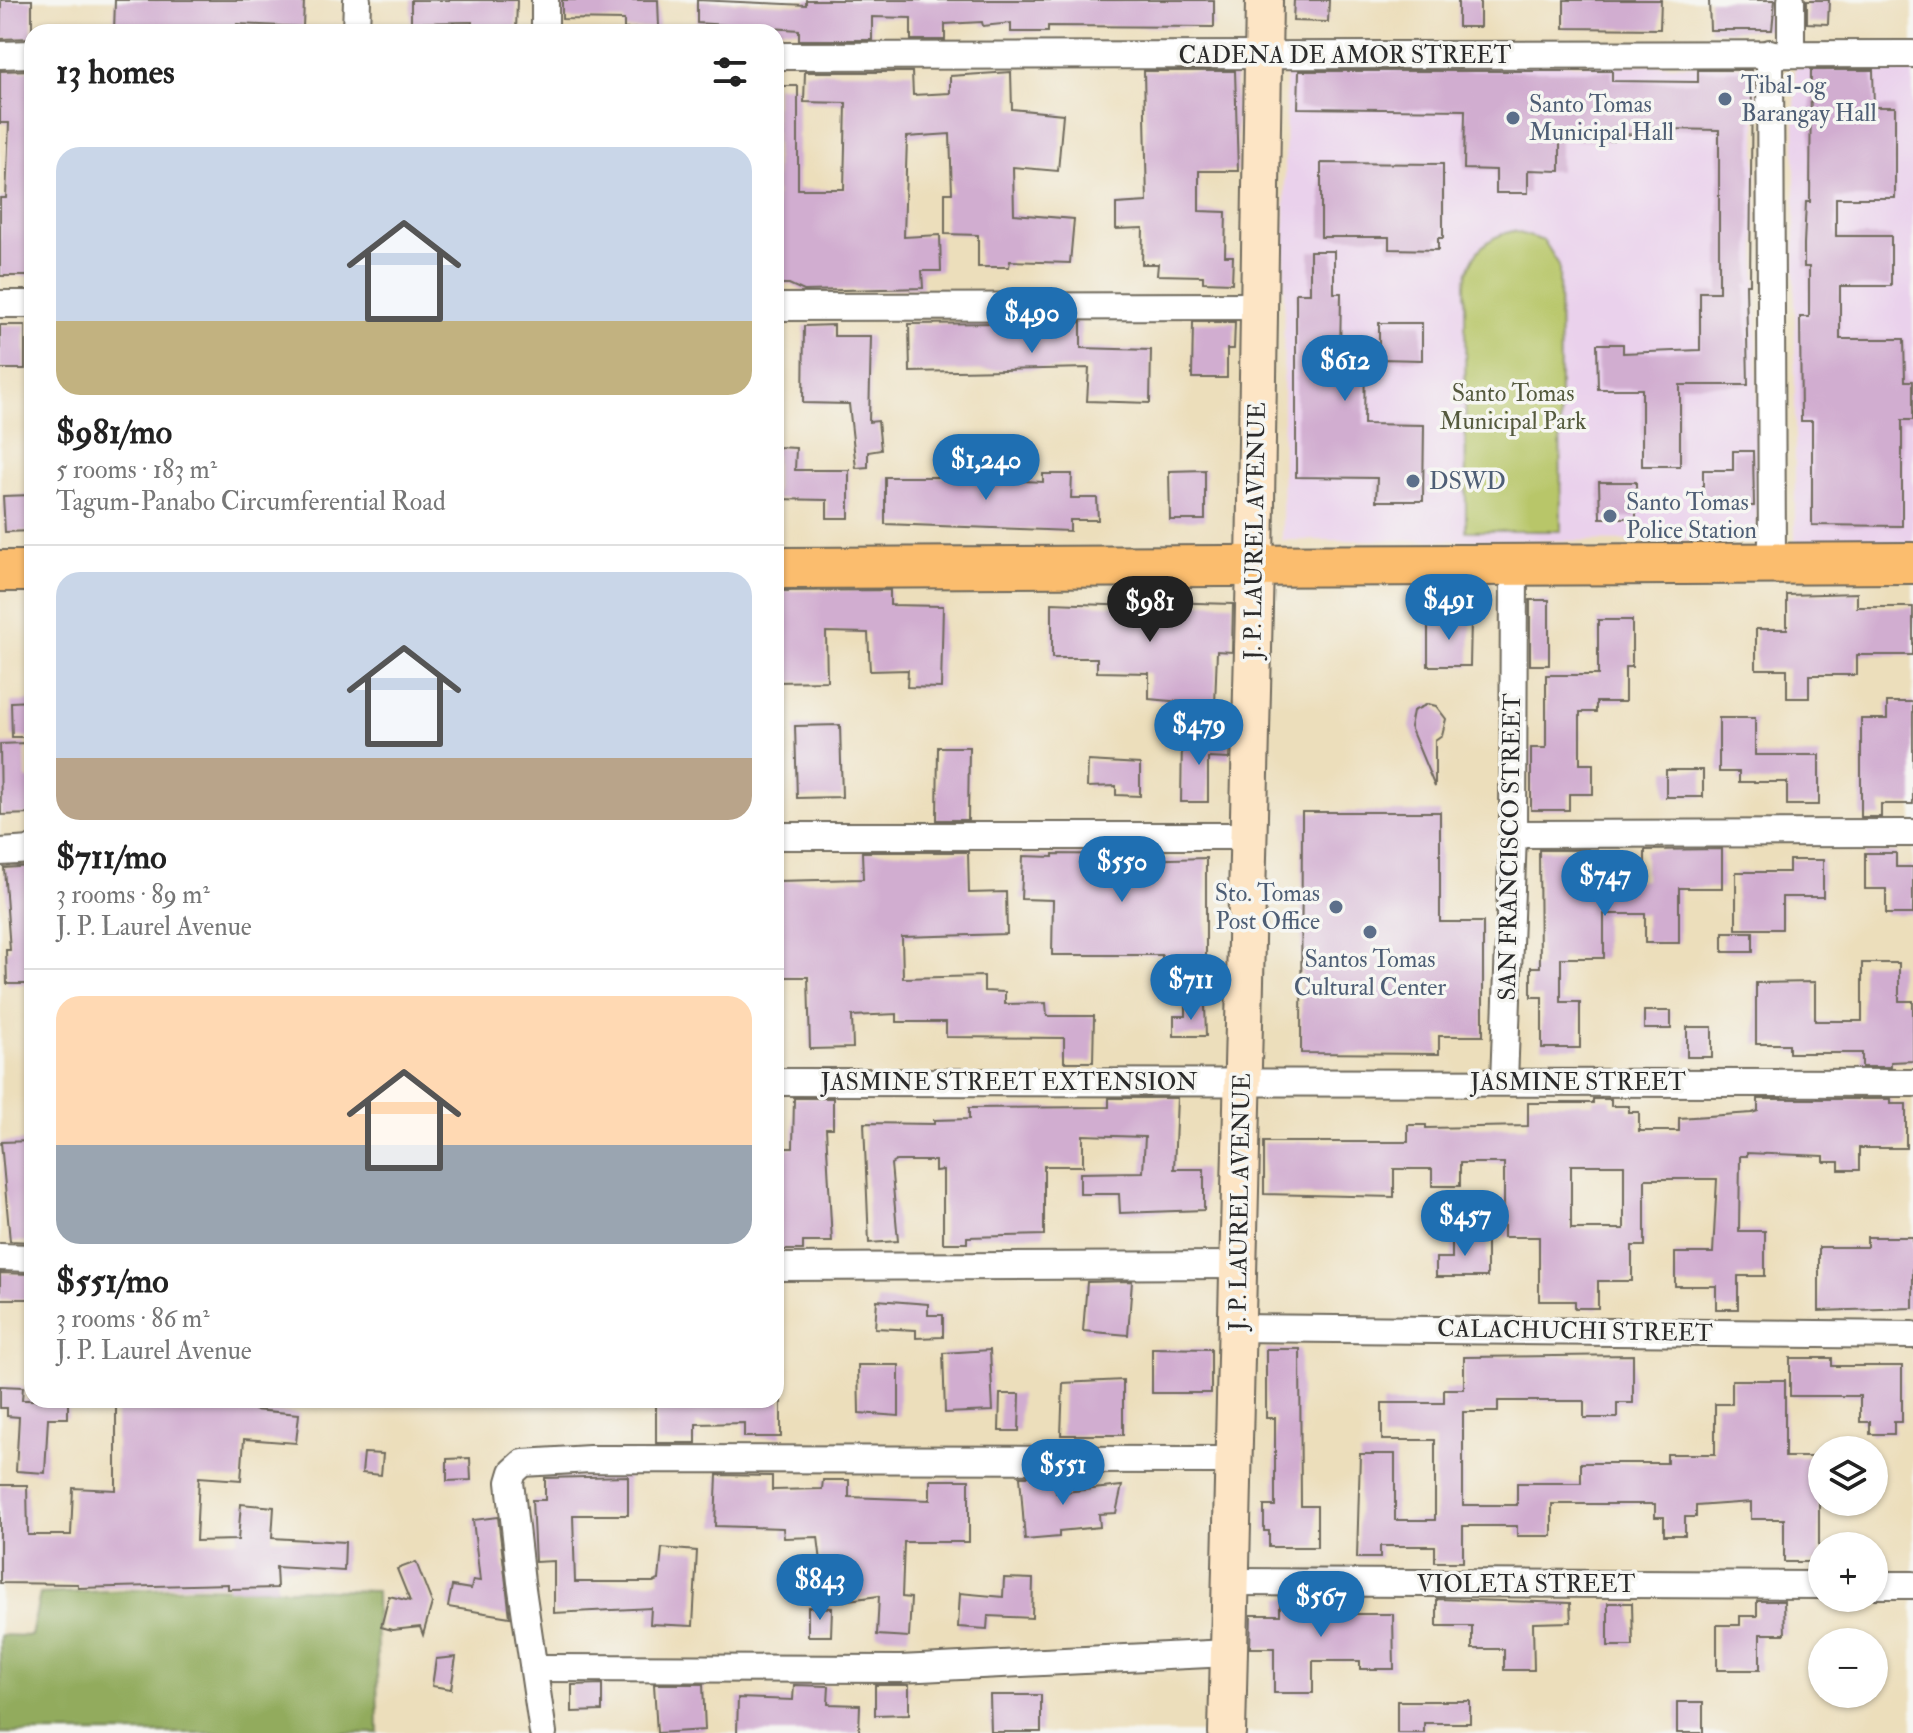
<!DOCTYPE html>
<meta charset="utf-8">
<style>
:root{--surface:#fff;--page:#f2f2f2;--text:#222;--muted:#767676;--line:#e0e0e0;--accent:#1f6fb2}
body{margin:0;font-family:"IM FELL Double Pica",serif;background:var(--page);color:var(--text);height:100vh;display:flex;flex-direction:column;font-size:30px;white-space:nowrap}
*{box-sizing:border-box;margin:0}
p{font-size:26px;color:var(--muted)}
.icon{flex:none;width:44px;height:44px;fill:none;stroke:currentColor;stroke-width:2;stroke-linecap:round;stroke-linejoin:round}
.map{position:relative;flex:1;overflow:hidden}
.drawer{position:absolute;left:24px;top:24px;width:760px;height:1384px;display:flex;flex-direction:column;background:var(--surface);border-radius:24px;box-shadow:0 2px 6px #0004}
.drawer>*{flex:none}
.fabs{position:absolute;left:1808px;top:1436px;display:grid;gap:16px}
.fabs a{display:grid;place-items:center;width:80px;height:80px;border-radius:50%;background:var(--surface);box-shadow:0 2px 6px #0004;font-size:40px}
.price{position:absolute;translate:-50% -68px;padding:0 18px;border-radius:28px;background:var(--accent);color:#fff;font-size:26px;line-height:52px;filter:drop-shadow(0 2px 4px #0008)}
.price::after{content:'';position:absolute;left:50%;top:48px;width:24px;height:18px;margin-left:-12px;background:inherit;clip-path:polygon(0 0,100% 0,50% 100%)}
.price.selected{background:#222;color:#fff}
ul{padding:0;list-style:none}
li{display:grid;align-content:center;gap:16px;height:424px;padding:0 32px}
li+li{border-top:2px solid var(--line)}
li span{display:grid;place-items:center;height:248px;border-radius:24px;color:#555}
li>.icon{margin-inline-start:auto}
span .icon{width:144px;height:144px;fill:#fffc;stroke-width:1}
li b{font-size:34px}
h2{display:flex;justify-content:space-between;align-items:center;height:96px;padding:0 32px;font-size:34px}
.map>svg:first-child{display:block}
</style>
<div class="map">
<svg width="1913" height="1733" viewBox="0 0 1913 1733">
<rect width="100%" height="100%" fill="#f6f6f2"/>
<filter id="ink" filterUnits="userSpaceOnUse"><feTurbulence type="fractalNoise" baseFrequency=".0125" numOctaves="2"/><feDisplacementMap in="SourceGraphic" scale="16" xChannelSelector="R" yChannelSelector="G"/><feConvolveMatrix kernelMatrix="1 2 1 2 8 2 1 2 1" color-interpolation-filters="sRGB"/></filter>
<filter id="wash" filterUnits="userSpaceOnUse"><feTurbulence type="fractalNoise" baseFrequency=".006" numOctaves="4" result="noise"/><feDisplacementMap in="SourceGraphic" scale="32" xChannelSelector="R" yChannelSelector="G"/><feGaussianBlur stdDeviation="1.8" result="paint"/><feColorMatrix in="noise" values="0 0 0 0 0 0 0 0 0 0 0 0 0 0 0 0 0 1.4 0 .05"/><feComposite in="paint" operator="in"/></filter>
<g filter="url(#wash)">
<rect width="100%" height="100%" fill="#ecdebb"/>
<g fill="#ead1ec">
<polygon points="1286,61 1756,66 1757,541 1282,540"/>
<rect x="1795" y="67" width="118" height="477"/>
</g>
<path fill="#b8c669" stroke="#72784a" stroke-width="2" d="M1513 231 1544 241 1559 265 1561 531H1466L1465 283C1471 254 1483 238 1513 231Z"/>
<polygon fill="#92ab5d" stroke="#5e6b44" stroke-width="2" points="199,1587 376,1591 378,1733 0,1733 0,1635 31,1636 40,1594"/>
<g id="blocks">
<g fill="#d1add0" fill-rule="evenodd">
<polygon points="1,0 32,0 32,38 0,39"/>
<polygon points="115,0 304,0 303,27 237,24 237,32 114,32"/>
<polygon points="411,0 517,0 516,32 472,32 472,22 411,23"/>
<polygon points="562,0 658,0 659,28 624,29 624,20 562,19"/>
<polygon points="697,0 806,5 806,0 1214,0 1214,27 1048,26 1048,32 1011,32 1011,23 983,26 982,22 945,24 945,40 911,40 911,18 872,17 872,40 799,40 799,30 697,23"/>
<polygon points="1294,0 1329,0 1328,22 1293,21"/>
<rect x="1458" y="0" width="22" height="27"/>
<polygon points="1564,0 1661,0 1660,29 1564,28"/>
<polygon points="1709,0 1775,0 1772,30 1710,30"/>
<polygon points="1807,0 1829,0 1828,24 1807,23"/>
<polygon points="32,70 32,276 0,276 0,198 6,198 9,123 0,123 0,71"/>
<polygon points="1698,70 1752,70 1750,284 1746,284 1748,385 1680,385 1680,466 1642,466 1642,389 1598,389 1597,344 1623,344 1623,353 1700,350 1700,292 1719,292 1719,130 1666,129 1666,135 1613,134 1613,141 1560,140 1560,171 1528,170 1528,193 1496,193 1496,170 1464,169 1465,110 1298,108 1299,71 1612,71 1612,81 1698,82"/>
<polygon points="1811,70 1873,70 1874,107 1895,107 1895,198 1836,198 1836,236 1891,236 1891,286 1840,286 1840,339 1904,339 1905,381 1913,381 1913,420 1902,420 1902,526 1812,525 1812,421 1801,421 1800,317 1809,317 1809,267 1804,267 1804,244 1806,202 1810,202"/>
<polygon points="1144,71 1235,71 1238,171 1199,171 1199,211 1226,212 1225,256 1233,256 1232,283 1203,282 1203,276 1157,275 1158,264 1142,264 1143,228 1116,229 1116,204 1147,202"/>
<polygon points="805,72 912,72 913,95 950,93 950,76 1011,72 1012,109 1063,114 1058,171 1013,167 1014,214 1074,219 1070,263 1010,261 1009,267 978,267 978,235 945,234 945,193 952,193 950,134 907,137 904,237 940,235 941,271 922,271 923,288 804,291 789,284 776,284 776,86 798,86 798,189 844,189 846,103 804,102"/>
<polygon points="1321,163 1443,164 1443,238 1438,238 1438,250 1389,249 1389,237 1321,237"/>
<polygon points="1310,251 1334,251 1334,293 1341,293 1340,356 1365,357 1364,424 1424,425 1423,501 1376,501 1377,478 1296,477 1296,293 1310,293"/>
<polygon points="1081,322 1081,348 1151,350 1150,403 1087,401 1089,368 910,372 909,324"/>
<polygon points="1193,322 1235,322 1234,349 1227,349 1227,378 1192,378"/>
<polygon points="1379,323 1422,323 1422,360 1379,359"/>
<rect x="0" y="325" width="25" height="44"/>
<polygon points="834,325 834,336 871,336 869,422 878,421 881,450 868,452 868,467 856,468 849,404 803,403 804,326"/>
<polygon points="776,447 796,448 795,470 849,470 849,518 827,518 827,500 776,499"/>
<polygon points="1733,451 1753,451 1754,506 1703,506 1703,470 1733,470"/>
<polygon points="1205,470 1205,520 1170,520 1169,471"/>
<polygon points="945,474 1000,474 1000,480 1043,482 1043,474 1072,474 1071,498 1097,498 1098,520 1070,520 1070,531 885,524 885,477 945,477"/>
<polygon points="1599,482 1636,482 1636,518 1600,518"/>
<polygon points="32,495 32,531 5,532 3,496"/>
<polygon points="890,590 890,605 943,606 941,688 907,687 908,670 870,671 868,633 826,632 827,681 776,682 776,591"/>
<polygon points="1857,593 1857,607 1913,607 1913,655 1857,655 1857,675 1809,675 1809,698 1787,698 1787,669 1756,669 1756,629 1787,629 1787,595"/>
<rect x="1530" y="600" width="19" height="65"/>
<polygon points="1162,602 1233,604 1232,652 1217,651 1215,705 1149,699 1149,673 1097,672 1097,658 1052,658 1052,603 1162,607"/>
<polygon points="1428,618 1471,619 1470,666 1428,666"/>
<polygon points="1598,620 1632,620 1632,667 1625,667 1625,702 1596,702 1596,712 1580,712 1580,764 1593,764 1593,794 1569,794 1569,810 1531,810 1531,748 1546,748 1546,675 1598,675"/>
<polygon points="32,701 32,737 12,737 11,702"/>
<polygon points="1887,702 1913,702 1913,804 1881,804 1881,817 1861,817 1861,719 1887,719"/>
<polygon points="1428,704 1436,706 1446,719 1442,735 1435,740 1435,787 1410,727 1413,711"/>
<polygon points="1719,718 1755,718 1755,755 1819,755 1819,805 1787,805 1787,782 1739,782 1739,772 1719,772"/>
<polygon points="840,725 842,797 797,798 795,726"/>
<polygon points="1182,740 1230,740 1229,759 1208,758 1208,802 1181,802"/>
<polygon points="25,743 26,779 32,779 32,814 1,815 0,744"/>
<polygon points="938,747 969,747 968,820 937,820"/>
<polygon points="1088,761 1140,764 1140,796 1116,795 1116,786 1087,787"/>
<rect x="1666" y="770" width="37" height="27"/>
<polygon points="1302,812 1440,812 1440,922 1483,922 1483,1036 1439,1036 1439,1054 1301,1053"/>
<polygon points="1722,849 1722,888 1679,888 1679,943 1645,943 1645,914 1604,914 1604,958 1561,958 1561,1002 1580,1002 1580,1048 1542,1048 1542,997 1531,997 1531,967 1540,967 1539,850 1588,850 1588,880 1645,880 1645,850"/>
<polygon points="862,852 968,852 969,893 1006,892 1007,934 902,937 903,978 984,976 984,991 1005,992 1005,1004 1046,1003 1047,1016 1094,1016 1093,1062 1064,1062 1064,1038 946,1037 946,1022 897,1022 897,1014 852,1016 853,1048 810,1049 808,977 776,977 776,881 863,879"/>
<polygon points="1865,853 1896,853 1896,867 1913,867 1913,914 1886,914 1886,889 1865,889"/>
<polygon points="1053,854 1137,855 1137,860 1206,858 1206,960 1162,959 1162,955 1052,955 1053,900 1021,899 1023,856 1053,857"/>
<polygon points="1789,860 1823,860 1823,897 1782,897 1782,929 1736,929 1736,872 1789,872"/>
<polygon points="32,866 32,942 27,942 27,984 7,984 6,950 10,950 4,868"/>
<rect x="1723" y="932" width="30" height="20"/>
<polygon points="1862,963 1899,963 1899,1001 1913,1001 1913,1061 1891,1062 1891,1067 1862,1067 1862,1053 1789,1053 1789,1044 1756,1044 1756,983 1815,982 1815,1021 1862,1021"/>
<polygon points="1205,1005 1206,1036 1174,1036 1174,1016 1186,1016 1186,1006"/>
<rect x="1644" y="1011" width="27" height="18"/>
<rect x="1687" y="1027" width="25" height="30"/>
<polygon points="794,1098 833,1098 833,1128 826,1128 832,1242 803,1242 803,1250 776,1250 776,1148 793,1148"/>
<polygon points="1109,1098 1177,1098 1174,1169 1204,1169 1204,1210 1120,1213 1119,1194 1080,1194 1080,1173 1143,1172 1145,1137 1083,1135 1083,1166 1044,1166 1044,1235 967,1237 967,1243 943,1243 943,1170 935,1171 935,1161 896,1161 891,1164 898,1241 869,1243 864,1123 934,1124 934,1120 969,1119 969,1108 1109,1107"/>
<path d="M1593 1099H1611V1106H1629V1112H1639V1131H1679V1118L1752 1113 1758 1111V1099H1891V1104H1906V1148H1859V1170H1839V1162H1824V1156L1747 1153V1156H1740L1739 1231H1765V1276H1738V1309H1716V1286H1675V1253H1713L1717 1179H1645V1246H1632V1281H1598V1308H1575V1301H1539V1237H1504V1163H1460V1186H1432V1169H1394V1197L1264 1194V1142H1408V1125H1426V1128L1528 1126V1103H1593ZM1571 1165H1624V1229H1571Z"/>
<polygon points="32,1141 32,1242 10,1241 1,1142"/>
<polygon points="1452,1235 1487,1235 1487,1277 1436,1277 1436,1258 1452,1258"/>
<polygon points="1867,1237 1913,1237 1913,1308 1819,1311 1819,1247 1867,1247"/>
<polygon points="0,1273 32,1274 32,1299 0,1299"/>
<polygon points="1132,1281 1128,1335 1083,1331 1087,1282"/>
<polygon points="877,1300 928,1304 928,1315 943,1315 943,1337 916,1338 916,1330 875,1328"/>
<polygon points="1152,1348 1211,1349 1211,1393 1152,1393"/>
<polygon points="1266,1349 1300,1349 1301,1506 1317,1506 1317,1547 1269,1547 1269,1531 1264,1531 1264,1506 1275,1506 1275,1418 1266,1418"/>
<polygon points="990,1350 993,1411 945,1413 943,1353"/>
<polygon points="1633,1355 1633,1403 1617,1403 1617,1418 1584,1418 1584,1401 1498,1401 1498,1412 1463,1412 1463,1505 1517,1505 1517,1483 1581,1483 1581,1463 1667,1463 1667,1454 1715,1454 1715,1404 1732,1404 1732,1380 1785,1380 1785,1457 1819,1457 1819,1562 1784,1562 1784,1519 1751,1519 1751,1502 1696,1506 1696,1517 1685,1517 1685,1535 1664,1535 1664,1517 1655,1517 1655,1504 1552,1504 1552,1536 1517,1536 1517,1526 1463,1526 1463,1562 1435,1562 1435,1546 1380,1546 1380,1558 1357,1558 1360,1454 1395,1454 1395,1520 1435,1520 1435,1440 1382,1440 1382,1403 1444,1403 1444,1389 1464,1389 1464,1357"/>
<polygon points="1790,1358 1832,1358 1832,1366 1902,1366 1902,1422 1894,1422 1894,1434 1870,1434 1870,1422 1860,1422 1860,1396 1790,1396"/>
<polygon points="858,1365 899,1365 899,1416 859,1413"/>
<polygon points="1123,1380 1123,1435 1061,1435 1063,1383"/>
<polygon points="0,1386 23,1387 22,1400 68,1400 68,1418 48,1418 45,1473 16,1471 19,1417 7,1416 7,1408 0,1408"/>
<polygon points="1000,1394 1020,1394 1019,1431 999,1431"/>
<polygon points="116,1400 256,1400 255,1410 299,1414 296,1443 244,1439 241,1480 199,1477 196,1541 238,1540 241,1504 274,1507 272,1538 345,1542 344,1571 276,1567 277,1588 228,1589 228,1584 78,1588 78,1584 0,1583 0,1485 27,1485 28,1535 71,1535 73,1488 116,1490"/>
<polygon points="656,1400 781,1400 781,1437 744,1437 744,1423 696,1424 696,1443 656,1443"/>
<polygon points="364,1453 383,1454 381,1475 362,1473"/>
<polygon points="470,1458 471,1480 447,1481 447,1459"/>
<polygon points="717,1475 772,1476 772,1490 822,1489 823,1480 849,1480 849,1497 930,1500 930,1480 969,1480 969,1542 904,1542 902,1597 911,1598 909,1637 877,1635 879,1596 826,1603 818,1537 784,1538 783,1528 715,1526"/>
<polygon points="628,1476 628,1515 573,1515 575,1582 653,1582 659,1580 662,1548 697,1551 693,1626 650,1624 651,1608 554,1613 554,1561 535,1562 532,1500 545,1500 545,1478"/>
<polygon points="1020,1476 1055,1476 1056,1493 1122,1486 1116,1513 1099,1514 1100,1527 1059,1531 1059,1537 1025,1540"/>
<polygon points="498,1517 510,1617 448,1607 452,1586 471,1589 473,1580 480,1581 473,1520"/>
<polygon points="416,1562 432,1603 423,1635 420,1627 392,1630 381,1627 389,1596 410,1601 397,1569"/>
<polygon points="1004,1578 1033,1579 1032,1618 988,1616 987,1629 958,1627 960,1593 1003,1597"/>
<polygon points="1280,1598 1355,1599 1356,1614 1393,1614 1394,1669 1360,1669 1360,1661 1313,1661 1313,1693 1274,1693 1274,1648 1250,1648 1251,1615 1280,1615"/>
<polygon points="1437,1599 1570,1603 1571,1622 1533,1623 1534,1670 1504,1670 1504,1649 1472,1649 1472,1626 1437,1626"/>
<polygon points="1757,1601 1784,1601 1785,1634 1760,1634 1760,1670 1717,1670 1717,1625 1740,1625 1740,1616 1757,1616"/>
<polygon points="1608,1603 1632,1603 1633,1646 1608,1646"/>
<polygon points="808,1607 832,1608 831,1636 808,1636"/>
<polygon points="456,1657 451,1689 432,1686 436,1659"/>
<polygon points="602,1684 602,1711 572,1712 572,1685"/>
<polygon points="654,1684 703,1684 705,1730 657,1733"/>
<polygon points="794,1685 829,1686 828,1704 860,1705 859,1733 737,1733 738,1698 793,1700"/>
<polygon points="875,1685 909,1685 909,1714 875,1715"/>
<polygon points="990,1695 1041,1695 1041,1732 991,1732"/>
<polygon points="1397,1701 1470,1701 1470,1723 1424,1723 1424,1733 1397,1733"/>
<rect x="1677" y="1702" width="26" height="31"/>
</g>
</g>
</g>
<g filter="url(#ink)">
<use href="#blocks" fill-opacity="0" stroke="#6f6a5d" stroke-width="2"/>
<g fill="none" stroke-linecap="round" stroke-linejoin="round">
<defs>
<g id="street">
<polyline points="545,0 545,32"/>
<polyline points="1791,0 1791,54"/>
<polyline points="356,32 357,0"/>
<polyline points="1770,53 1772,563"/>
<polyline points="0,55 32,54"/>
<polyline points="776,56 1913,54"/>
<polyline points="0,304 32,304"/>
<polyline points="776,307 1259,306"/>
<polyline points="1513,834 1913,833"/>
<polyline points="776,836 1249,836"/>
<polyline points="0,852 32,850"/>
<polyline points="776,1082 1913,1083"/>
<polyline points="1504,1082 1513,834 1514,564"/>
<polyline points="0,1257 32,1258"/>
<polyline points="776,1267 1238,1265"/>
<polyline points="1237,1328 1913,1335"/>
<polyline points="1231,1582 1822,1585"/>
<polyline points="1874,1585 1913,1585"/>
<polyline points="535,1668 900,1669 1229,1653"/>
<polyline points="543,1733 521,1582 510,1482 513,1472 523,1463 590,1459 1234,1460"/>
</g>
<polyline id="secondary" points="1227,1733 1255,565 1264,0"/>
<g id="primary">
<polyline points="776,568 1913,563"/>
<polyline points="0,571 32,571"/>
</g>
</defs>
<use href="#street" stroke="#6f6a5d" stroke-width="30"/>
<use href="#secondary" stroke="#6f6a5d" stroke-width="40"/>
<use href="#primary" stroke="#6f6a5d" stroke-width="44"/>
<use href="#street" stroke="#fff" stroke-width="26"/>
<use href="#secondary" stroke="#fde5c5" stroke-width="36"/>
<use href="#primary" stroke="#fbbd6e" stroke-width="40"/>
</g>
</g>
<g fill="#5c6f8a" stroke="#f6f6f2" stroke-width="3">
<circle cx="1725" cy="99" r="8"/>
<circle cx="1513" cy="118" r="8"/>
<circle cx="1413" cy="481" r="8"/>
<circle cx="1610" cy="516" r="8"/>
<circle cx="1336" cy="907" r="8"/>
<circle cx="1370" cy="932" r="8"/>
</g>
<g text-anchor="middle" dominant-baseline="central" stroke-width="7" stroke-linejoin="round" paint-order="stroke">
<g font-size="24" fill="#2b2b2b" stroke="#f6f6f2">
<text x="1345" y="55">CADENA DE AMOR STREET</text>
<text transform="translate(1255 531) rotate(-89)">J. P. LAUREL AVENUE</text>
<text transform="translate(1510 847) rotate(-89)">SAN FRANCISCO STREET</text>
<text x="1009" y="1082">JASMINE STREET EXTENSION</text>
<text x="1578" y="1082">JASMINE STREET</text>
<text transform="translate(1240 1202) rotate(-89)">J. P. LAUREL AVENUE</text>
<text transform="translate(1575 1331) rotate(1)">CALACHUCHI STREET</text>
<text x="1526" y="1584">VIOLETA STREET</text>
</g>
<g font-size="24" fill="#4e5e75" stroke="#f6f6f2" text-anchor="start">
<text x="1741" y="85">Tibal-og<tspan x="1741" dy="28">Barangay Hall</tspan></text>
<text x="1529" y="104">Santo Tomas<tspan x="1529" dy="28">Municipal Hall</tspan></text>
<text x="1429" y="481">DSWD</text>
<text x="1626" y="502">Santo Tomas<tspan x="1626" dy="28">Police Station</tspan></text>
<text x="1320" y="893" text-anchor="end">Sto. Tomas<tspan x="1320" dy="28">Post Office</tspan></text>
<text x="1370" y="959" text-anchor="middle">Santos Tomas<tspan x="1370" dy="28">Cultural Center</tspan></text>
</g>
<g font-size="24" fill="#555a3e" stroke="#f6f6f2">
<text x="1513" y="393">Santo Tomas<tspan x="1513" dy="28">Municipal Park</tspan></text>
</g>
</g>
</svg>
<div class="fabs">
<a><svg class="icon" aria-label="layers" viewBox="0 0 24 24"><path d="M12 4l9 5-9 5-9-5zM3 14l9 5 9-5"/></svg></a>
<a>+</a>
<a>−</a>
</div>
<b class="price" style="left:1032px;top:355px">$490</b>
<b class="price" style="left:1345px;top:403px">$612</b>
<b class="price" style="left:986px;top:502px">$1,240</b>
<b class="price" style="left:1449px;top:642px">$491</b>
<b class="price selected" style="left:1150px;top:644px">$981</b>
<b class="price" style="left:1199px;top:767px">$479</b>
<b class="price" style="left:1122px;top:904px">$550</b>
<b class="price" style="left:1605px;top:918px">$747</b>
<b class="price" style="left:1191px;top:1022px">$711</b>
<b class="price" style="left:1465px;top:1258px">$457</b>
<b class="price" style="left:1063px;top:1507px">$551</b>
<b class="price" style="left:820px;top:1622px">$843</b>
<b class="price" style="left:1321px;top:1639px">$567</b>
<section class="drawer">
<h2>13 homes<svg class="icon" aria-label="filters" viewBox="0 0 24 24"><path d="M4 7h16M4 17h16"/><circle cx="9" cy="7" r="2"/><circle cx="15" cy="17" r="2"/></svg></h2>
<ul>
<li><span style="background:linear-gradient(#c9d6e8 70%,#c2b280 0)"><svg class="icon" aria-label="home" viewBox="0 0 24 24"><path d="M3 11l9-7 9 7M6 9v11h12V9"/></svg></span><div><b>$981/mo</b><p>5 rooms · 183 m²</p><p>Tagum-Panabo Circumferential Road</p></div></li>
<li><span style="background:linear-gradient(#c9d6e8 75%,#b9a48a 0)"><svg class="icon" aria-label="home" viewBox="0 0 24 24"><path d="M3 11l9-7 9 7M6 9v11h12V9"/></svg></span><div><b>$711/mo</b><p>3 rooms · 89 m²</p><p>J. P. Laurel Avenue</p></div></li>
<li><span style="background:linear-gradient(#ffd9b3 60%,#9aa5b1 0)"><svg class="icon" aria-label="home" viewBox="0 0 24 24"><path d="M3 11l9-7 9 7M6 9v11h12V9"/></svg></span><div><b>$551/mo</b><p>3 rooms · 86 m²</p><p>J. P. Laurel Avenue</p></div></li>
</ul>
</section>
</div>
